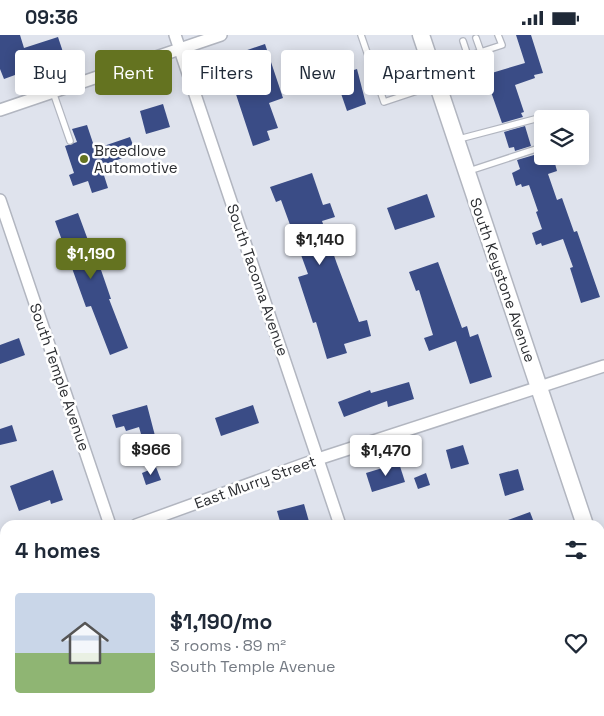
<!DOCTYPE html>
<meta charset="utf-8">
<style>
:root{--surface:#fff;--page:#f2f2f3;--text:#1f2937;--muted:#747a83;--accent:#647320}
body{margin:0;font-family:"Space Grotesk",sans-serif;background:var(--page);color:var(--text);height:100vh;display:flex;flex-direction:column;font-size:19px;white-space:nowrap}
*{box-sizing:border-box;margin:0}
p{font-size:16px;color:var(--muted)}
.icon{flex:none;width:28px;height:28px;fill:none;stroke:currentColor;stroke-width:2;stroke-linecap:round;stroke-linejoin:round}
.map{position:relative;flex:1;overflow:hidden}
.sheet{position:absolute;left:0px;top:485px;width:605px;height:196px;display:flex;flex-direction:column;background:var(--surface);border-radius:15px 15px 0 0;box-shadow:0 2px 12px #0003}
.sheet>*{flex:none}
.guide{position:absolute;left:15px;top:15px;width:575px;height:45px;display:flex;gap:10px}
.tools{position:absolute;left:534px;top:75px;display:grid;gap:10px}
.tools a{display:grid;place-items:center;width:55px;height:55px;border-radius:5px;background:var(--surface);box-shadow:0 2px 12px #0003;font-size:25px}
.price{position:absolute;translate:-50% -42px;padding:0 11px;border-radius:5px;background:#fff;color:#222;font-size:16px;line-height:32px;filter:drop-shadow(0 1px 2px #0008)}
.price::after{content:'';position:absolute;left:50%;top:30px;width:15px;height:11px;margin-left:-8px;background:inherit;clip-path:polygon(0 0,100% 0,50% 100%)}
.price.active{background:var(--accent);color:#fff}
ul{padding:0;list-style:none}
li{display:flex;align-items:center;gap:15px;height:125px;padding:0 15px}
li span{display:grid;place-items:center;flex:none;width:140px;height:100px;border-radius:5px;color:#555}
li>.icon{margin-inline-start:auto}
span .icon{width:60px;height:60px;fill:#fffc;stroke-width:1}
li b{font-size:21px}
h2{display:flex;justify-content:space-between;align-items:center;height:60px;padding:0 15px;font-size:21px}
.tag{padding:0 18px;border-radius:5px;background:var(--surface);box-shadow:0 2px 12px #0003;font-size:18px;line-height:45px}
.tag.active{background:var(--accent);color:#fff}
.status{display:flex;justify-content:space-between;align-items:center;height:35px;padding:0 25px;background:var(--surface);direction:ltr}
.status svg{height:14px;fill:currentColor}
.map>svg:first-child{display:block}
</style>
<div class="status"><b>09:36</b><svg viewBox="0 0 49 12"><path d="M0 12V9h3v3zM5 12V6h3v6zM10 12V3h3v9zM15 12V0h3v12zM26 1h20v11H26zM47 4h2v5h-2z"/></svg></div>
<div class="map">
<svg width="604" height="681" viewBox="0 0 604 681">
<rect width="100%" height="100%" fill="#dfe3ed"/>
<g fill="#3a4c86">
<polygon points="0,0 20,0 24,13 58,2 63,17 35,27 37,32 4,44 0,34"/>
<polygon points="516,0 531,0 543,38 534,40 535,43 515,50 524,77 521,78 523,82 502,88 485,40 525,28"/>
<polygon points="265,9 283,63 269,68 278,93 267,96 270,105 253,111 224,23"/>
<polygon points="357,34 366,69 347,76 335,41"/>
<polygon points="163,69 170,92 146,99 140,76"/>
<polygon points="87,90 95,114 130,102 136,118 101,131 108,153 92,158 88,146 73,151 69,140 74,138 65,111 77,107 72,94"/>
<polygon points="525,91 531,111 515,116 514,112 509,113 504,97"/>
<polygon points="534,120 536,126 553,121 557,136 548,139 557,165 562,163 574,197 577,196 600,262 581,268 570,233 573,232 563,204 542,211 541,208 536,210 532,198 542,194 536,177 538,176 529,150 522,152 521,149 516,151 512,138 520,134 517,125"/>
<polygon points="312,138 323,170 330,168 335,182 322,186 337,229 359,287 367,285 371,301 344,309 347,318 327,324 316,287 313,288 298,242 308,239 281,165 276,167 270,152"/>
<polygon points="427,159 435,182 395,195 387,173"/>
<polygon points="78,178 92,216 98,214 104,231 100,232 111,264 109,264 128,313 110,320 91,271 86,272 55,186"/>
<polygon points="438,227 462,293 467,291 470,302 478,299 492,342 470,349 456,306 429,316 424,303 433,300 419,255 416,256 409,237"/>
<polygon points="19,303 25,320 0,329 0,310"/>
<polygon points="409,347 414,364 388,372 387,366 344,382 338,367 370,355 371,358"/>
<polygon points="147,370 160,420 148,423 139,392 126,396 124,391 116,393 112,380"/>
<polygon points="253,370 259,388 221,401 215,383"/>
<polygon points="12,390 17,406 0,410 0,394"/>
<polygon points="463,410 469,429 451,434 446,415"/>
<polygon points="399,428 405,447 372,457 366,438"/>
<polygon points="156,432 161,445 146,450 142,438"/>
<polygon points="518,434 524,455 505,461 499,439"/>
<polygon points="53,435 63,465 51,469 50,465 19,476 10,451"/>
<polygon points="426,438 430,450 418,454 414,443"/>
<polygon points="304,469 310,490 281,490 277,476"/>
<polygon points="530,477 535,490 500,490 500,488"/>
</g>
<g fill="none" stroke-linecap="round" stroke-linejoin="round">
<defs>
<g id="lane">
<polyline points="361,0 384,67 435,50"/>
<polyline points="476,3 481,17"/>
<polyline points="463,6 468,21"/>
<polyline points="434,32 502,10 498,0"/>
<polyline points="53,57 70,106"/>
<polyline points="459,104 535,84 542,87"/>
<polyline points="469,136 542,112"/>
</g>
<g id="street">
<polyline points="175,0 340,490"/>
<polyline points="0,75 221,0"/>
<polyline points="0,165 110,490"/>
<polyline points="136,490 318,424 604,331"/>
<polyline points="0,537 5,535"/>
<polyline points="173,676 174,681"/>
<polyline points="403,676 405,681"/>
</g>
<g id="secondary">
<polyline points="421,0 585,490"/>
<polyline points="600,534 604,546"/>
</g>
</defs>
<use href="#lane" stroke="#b2b6c0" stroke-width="8"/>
<use href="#street" stroke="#b2b6c0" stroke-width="14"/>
<use href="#secondary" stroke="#b2b6c0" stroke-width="19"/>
<use href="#lane" stroke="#fff" stroke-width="5.5"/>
<use href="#street" stroke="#fff" stroke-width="11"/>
<use href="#secondary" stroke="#fff" stroke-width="16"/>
</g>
<circle fill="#647320" stroke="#fff" stroke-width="2" cx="84" cy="124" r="5"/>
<g text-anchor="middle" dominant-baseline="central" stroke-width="5" stroke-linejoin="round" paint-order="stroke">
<g font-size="15" fill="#2b2d31" stroke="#fff" text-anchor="start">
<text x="94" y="115">Breedlove<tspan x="94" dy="17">Automotive</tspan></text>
</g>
<g font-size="15" fill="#2b2d31" stroke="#fff">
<text transform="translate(258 245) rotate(71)">South Tacoma Avenue</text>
<text transform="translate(503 245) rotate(71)">South Keystone Avenue</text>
<text transform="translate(60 342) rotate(71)">South Temple Avenue</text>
<text transform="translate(255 447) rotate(-20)">East Murry Street</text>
</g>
</g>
</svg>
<div class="tools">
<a><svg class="icon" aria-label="layers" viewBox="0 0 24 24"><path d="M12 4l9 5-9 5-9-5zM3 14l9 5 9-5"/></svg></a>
</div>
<b class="price" style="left:320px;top:231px">$1,140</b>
<b class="price active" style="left:91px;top:245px">$1,190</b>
<b class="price" style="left:151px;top:441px">$966</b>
<b class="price" style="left:386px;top:442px">$1,470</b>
<div class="guide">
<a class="tag">Buy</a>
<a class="tag active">Rent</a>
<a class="tag">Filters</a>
<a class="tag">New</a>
<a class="tag">Apartment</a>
</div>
<section class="sheet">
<h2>4 homes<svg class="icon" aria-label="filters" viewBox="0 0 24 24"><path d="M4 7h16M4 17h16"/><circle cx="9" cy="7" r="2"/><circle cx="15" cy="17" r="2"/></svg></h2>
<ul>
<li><span style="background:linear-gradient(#c9d6e8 60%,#8fb573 0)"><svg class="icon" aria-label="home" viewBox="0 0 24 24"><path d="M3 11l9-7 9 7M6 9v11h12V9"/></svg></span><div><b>$1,190/mo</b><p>3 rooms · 89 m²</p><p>South Temple Avenue</p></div><svg class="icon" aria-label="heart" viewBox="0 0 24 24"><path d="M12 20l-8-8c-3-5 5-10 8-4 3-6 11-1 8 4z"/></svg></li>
</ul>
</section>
</div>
